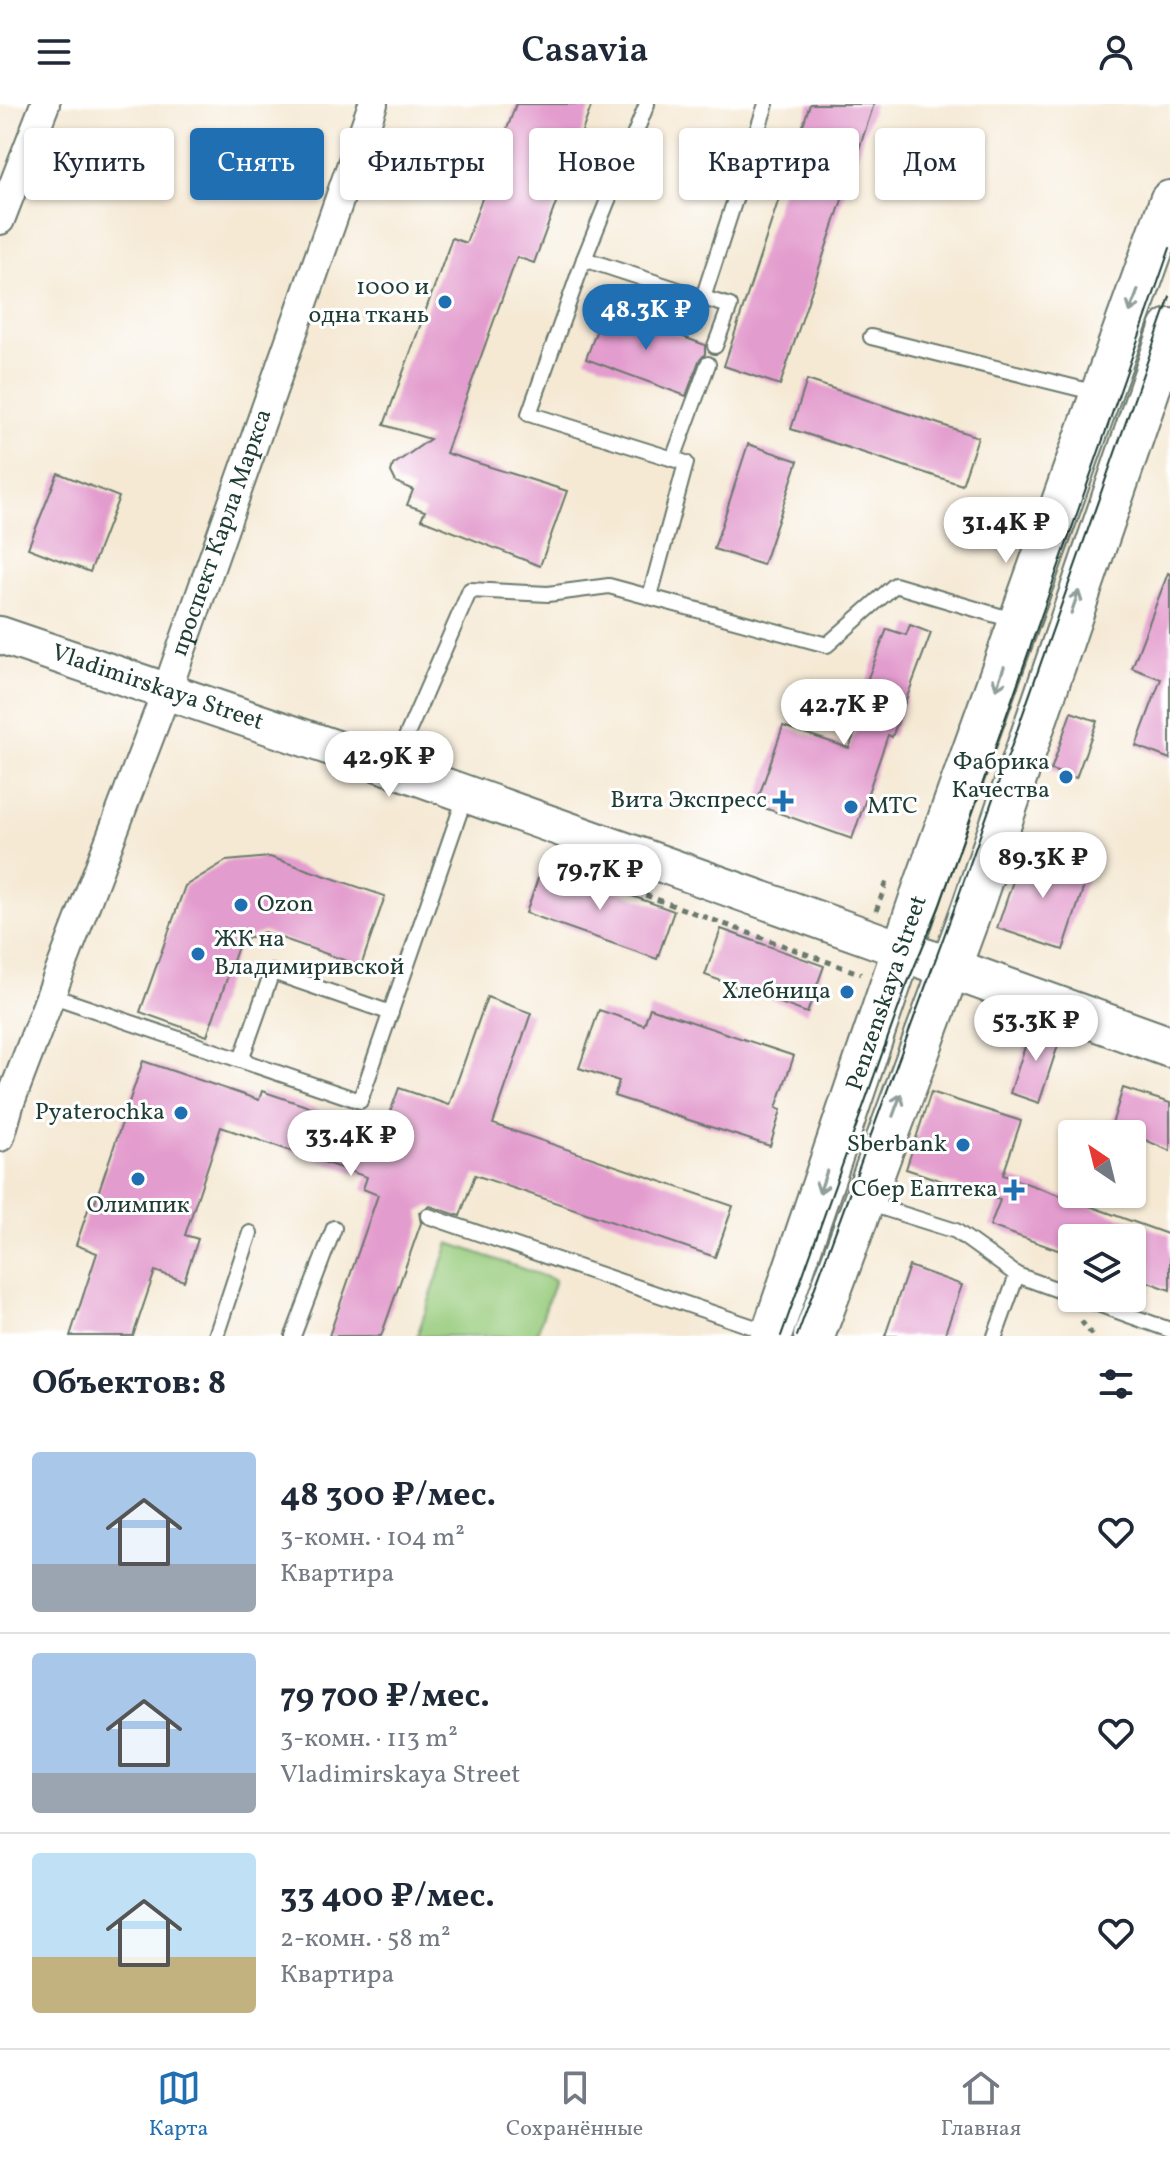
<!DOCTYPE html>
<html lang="ru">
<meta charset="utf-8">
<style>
:root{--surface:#fff;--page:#f2f2f3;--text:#1f2937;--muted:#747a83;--line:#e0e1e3;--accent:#1f6fb2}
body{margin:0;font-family:Vollkorn,serif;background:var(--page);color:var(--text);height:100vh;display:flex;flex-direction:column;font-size:30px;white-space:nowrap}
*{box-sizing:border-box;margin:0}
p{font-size:26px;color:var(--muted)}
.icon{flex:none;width:44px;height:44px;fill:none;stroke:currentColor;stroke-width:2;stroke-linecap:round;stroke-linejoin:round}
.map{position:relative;height:1232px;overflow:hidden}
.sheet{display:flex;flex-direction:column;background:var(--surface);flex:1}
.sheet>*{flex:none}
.banner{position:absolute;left:24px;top:24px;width:1122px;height:72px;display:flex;gap:16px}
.needle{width:52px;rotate:325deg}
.fabs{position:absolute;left:1058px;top:1016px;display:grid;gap:16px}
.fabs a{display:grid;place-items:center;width:88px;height:88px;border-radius:8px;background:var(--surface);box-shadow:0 2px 6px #0004;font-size:40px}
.price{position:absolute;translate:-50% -68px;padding:0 18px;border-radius:28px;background:#fff;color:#222;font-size:26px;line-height:52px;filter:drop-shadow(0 2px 4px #0008)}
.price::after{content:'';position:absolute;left:50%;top:48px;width:24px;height:18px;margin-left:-12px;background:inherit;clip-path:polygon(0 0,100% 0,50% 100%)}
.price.current{background:var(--accent);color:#fff}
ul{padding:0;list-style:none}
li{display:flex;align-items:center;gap:24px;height:200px;padding:0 32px}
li+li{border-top:2px solid var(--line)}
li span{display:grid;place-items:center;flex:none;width:224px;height:160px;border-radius:8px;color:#555}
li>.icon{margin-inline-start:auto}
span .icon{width:96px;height:96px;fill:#fffc;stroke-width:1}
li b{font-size:34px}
h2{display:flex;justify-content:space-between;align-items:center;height:96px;padding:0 32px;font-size:34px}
.tag{padding:0 28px;border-radius:8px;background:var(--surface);box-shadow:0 2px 6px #0004;font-size:28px;line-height:72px}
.tag.current{background:var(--accent);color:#fff}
header{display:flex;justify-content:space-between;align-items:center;height:104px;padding:0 32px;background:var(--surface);font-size:36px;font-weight:600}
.tab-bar{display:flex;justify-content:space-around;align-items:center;height:112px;border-top:2px solid var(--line);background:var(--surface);font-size:22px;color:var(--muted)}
.tab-bar a{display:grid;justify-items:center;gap:4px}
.tab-bar .current{color:var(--accent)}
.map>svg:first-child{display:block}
</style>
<header><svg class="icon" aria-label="menu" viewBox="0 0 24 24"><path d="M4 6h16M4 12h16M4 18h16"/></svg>Casavia<svg class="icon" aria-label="person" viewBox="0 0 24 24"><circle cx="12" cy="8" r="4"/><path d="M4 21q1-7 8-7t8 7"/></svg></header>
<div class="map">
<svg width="1170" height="1232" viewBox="0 0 1170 1232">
<rect width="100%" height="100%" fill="#fff"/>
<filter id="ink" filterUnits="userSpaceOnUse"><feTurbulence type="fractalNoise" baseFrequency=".0125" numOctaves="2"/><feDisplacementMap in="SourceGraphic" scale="16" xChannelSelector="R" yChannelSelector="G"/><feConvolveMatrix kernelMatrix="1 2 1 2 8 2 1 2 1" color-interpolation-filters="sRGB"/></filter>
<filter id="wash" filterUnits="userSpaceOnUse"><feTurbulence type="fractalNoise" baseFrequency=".006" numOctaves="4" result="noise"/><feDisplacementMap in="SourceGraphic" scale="32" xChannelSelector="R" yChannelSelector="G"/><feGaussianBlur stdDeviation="1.8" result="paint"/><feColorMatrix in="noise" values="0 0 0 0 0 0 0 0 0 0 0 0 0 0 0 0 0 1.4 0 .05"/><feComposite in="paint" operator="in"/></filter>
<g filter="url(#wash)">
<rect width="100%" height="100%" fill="#f5e9d4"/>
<polygon fill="#97cb7c" stroke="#5b8458" stroke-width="2" points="449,1139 555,1176 536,1232 417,1232"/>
<g id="blocks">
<g fill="#e39cce">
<polygon points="516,0 592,0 534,159 517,153 446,349 567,387 540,462 421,415 425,407 407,401 413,386 396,378 391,368 393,361 430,335 384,321 452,134 466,139"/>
<polygon points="810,0 874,0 780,281 724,262"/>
<polygon points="605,204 705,241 705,250 699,257 686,292 586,255"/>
<polygon points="807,276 978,333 962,381 791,325"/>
<polygon points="748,340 798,357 763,461 714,445"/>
<polygon points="58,369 119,393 90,468 28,444"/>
<polygon points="1168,469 1170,470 1170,655 1136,642 1161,575 1132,564"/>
<polygon points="910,521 931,529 892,633 888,631 852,735 756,701 783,622 849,644 868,595 861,592 887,525 906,531"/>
<polygon points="1071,608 1097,617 1076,674 1051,666"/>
<polygon points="1024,745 1089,767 1063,846 997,824"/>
<polygon points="270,753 385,792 361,862 264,828 240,837 207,932 140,908 185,782 226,757"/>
<polygon points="543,760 674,807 657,855 526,809"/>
<polygon points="721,825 824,862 807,909 705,871"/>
<polygon points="487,893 531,909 493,1020 733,1102 715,1153 475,1071 460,1112 430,1102 419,1108 421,1119 381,1232 329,1232 378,1091 363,1085 367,1073 221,1023 185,1131 198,1135 184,1177 155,1167 133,1232 70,1232 97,1149 76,1141 90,1100 94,1101 143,957 259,996 262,987 383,1028 399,984 449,1001"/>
<polygon points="650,904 794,952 776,1004 781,1006 770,1042 614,992 619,977 579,964 599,906 644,921"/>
<polygon points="1033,918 1062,929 1039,999 1010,989"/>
<polygon points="1123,984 1170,999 1170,1047 1132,1030 1109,1030"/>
<polygon points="931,988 1021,1017 1003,1071 1170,1131 1170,1186 1132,1172 1132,1134 1072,1134 1072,1151 990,1122 1000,1096 906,1065"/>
<polygon points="909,1162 962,1181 944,1232 885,1232"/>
</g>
</g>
</g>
<g filter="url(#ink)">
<use href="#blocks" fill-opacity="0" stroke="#6a796c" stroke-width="2"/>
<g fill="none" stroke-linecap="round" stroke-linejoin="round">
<defs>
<g id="service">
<polyline points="647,0 584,155 529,310 686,359 650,492"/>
<polyline points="584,155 703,194 766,0"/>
<polyline points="703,194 730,202 715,242"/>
<polyline points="871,233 1097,289"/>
<polyline points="673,355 708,260"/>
<polyline points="393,663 470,486 548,490 609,482 827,541 895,481 1016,517"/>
<polyline points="50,891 360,997 466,690"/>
<polyline points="241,956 272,868 391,909"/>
<polyline points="867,1099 956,1127 1017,1171 1072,1191"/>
<polyline points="428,1112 771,1229"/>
<polyline points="1081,1194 1170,1226"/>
<polyline points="216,1232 250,1129"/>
<polyline points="293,1232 334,1124"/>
<polyline points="995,1232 1017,1171"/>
</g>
<g id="minor">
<polyline points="0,116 45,0"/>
<path id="s1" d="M0 1033 10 998 166 589 373 0"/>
</g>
<g id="tertiary">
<path id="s2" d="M0 531 393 664 903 846"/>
</g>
<g id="secondary">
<polyline points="925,855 1170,943"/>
<path id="s3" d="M771 1232 920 794 1170 97"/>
<polyline points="814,1232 970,810 1170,225"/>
</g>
</defs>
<use href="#service" stroke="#6a796c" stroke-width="18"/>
<use href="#minor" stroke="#6a796c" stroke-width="32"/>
<use href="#tertiary" stroke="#6a796c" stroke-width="40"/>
<use href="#secondary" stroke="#6a796c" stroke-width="44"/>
<g stroke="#6a796c" stroke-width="5" stroke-dasharray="6 6" stroke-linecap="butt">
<polyline points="623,783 861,870"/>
<polyline points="876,807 886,780 891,783"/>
<polyline points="1081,1217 1093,1232"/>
</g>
<use href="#service" stroke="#fff" stroke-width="14"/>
<use href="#minor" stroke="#fff" stroke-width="28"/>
<use href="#tertiary" stroke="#fff" stroke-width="36"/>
<use href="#secondary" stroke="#fff" stroke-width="40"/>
<g stroke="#1f3d34" stroke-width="2">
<polyline points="781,1232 906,883 940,801 1170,144"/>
<polyline points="797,1232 954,805 1170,193"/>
</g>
</g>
<defs><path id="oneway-shaft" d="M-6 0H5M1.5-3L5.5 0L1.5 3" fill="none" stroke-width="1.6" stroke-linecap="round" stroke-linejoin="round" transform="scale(2)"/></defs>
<g stroke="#8f9e9a">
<use href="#oneway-shaft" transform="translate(1134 197) rotate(110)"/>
<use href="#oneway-shaft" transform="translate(1075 498) rotate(-71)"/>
<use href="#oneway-shaft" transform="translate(1000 574) rotate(110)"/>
<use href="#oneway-shaft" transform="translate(897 1001) rotate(-70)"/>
<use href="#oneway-shaft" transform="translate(823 1078) rotate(109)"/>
</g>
</g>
<g fill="#1f6fb2" stroke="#fff" stroke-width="3">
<circle cx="445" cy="198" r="8"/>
<circle cx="1066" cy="673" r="8"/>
<path d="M779 685h8v8h8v8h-8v8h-8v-8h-8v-8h8z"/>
<circle cx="851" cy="703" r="8"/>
<circle cx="241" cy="801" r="8"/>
<circle cx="198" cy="850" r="8"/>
<circle cx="847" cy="888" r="8"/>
<circle cx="181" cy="1009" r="8"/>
<circle cx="963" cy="1041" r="8"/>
<circle cx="138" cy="1075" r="8"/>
<path d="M1010 1074h8v8h8v8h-8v8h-8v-8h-8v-8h8z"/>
</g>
<g text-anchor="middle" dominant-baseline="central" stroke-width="6" stroke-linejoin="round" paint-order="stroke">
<g font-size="24" fill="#1f3d34" stroke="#fff" text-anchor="end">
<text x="429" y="184">1000 и<tspan x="429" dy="28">одна ткань</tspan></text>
<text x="1050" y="659">Фабрика<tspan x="1050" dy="28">Качества</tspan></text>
<text x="767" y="697">Вита Экспресс</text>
<text x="867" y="703" text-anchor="start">МТС</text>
<text x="257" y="801" text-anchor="start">Ozon</text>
<text x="214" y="836" text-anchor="start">ЖК на<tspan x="214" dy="28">Владимиривской</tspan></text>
<text x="831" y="888">Хлебница</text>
<text x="165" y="1009">Pyaterochka</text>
<text x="947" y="1041">Sberbank</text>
<text x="998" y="1086">Сбер Еаптека</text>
<text x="138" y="1102" text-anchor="middle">Олимпик</text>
</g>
<g font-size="24" fill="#1f3d34" stroke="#fff">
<text stroke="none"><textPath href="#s1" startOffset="644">проспект Карла Маркса</textPath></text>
<text stroke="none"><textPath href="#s2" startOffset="166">Vladimirskaya Street</textPath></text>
<text stroke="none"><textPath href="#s3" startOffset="362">Penzenskaya Street</textPath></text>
</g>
</g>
</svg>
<div class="fabs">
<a><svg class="needle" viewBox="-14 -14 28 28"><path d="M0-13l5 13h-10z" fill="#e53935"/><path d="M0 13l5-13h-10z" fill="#747a83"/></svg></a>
<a><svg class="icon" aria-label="layers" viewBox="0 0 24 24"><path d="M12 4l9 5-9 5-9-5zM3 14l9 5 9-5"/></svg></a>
</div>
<b class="price current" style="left:646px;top:248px">48.3K ₽</b>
<b class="price" style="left:1006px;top:461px">31.4K ₽</b>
<b class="price" style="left:844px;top:643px">42.7K ₽</b>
<b class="price" style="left:389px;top:695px">42.9K ₽</b>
<b class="price" style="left:1043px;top:796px">89.3K ₽</b>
<b class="price" style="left:600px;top:808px">79.7K ₽</b>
<b class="price" style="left:1036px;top:959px">53.3K ₽</b>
<b class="price" style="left:351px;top:1074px">33.4K ₽</b>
<div class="banner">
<a class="tag">Купить</a>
<a class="tag current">Снять</a>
<a class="tag">Фильтры</a>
<a class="tag">Новое</a>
<a class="tag">Квартира</a>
<a class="tag">Дом</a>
</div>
</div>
<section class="sheet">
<h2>Объектов: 8<svg class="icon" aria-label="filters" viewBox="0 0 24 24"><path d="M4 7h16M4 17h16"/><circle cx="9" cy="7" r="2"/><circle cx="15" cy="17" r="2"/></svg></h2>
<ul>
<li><span style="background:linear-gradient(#a9c7e8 70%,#9aa5b1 0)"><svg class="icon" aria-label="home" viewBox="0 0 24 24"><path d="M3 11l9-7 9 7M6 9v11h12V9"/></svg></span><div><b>48 300 ₽/мес.</b><p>3-комн. · 104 m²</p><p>Квартира</p></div><svg class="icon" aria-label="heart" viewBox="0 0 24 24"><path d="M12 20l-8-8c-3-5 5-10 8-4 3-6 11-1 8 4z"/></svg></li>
<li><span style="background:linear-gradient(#a9c7e8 75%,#9aa5b1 0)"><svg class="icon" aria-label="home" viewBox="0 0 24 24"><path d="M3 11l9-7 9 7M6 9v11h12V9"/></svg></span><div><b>79 700 ₽/мес.</b><p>3-комн. · 113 m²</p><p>Vladimirskaya Street</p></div><svg class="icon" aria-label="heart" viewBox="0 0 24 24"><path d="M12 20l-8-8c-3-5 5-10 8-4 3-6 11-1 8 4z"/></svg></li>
<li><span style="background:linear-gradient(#bfe0f5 65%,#c2b280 0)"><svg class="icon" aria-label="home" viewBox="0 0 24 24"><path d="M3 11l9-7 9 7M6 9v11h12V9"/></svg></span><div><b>33 400 ₽/мес.</b><p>2-комн. · 58 m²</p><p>Квартира</p></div><svg class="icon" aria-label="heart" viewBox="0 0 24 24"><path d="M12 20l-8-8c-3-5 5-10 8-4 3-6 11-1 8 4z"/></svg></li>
</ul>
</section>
<nav class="tab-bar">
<a class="current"><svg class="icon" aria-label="map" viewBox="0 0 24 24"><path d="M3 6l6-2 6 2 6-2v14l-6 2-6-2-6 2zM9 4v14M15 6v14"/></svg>Карта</a>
<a><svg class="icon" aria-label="saved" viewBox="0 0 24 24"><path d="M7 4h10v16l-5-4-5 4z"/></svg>Сохранённые</a>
<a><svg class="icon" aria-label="home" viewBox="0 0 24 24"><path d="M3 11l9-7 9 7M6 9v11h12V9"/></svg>Главная</a>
</nav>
